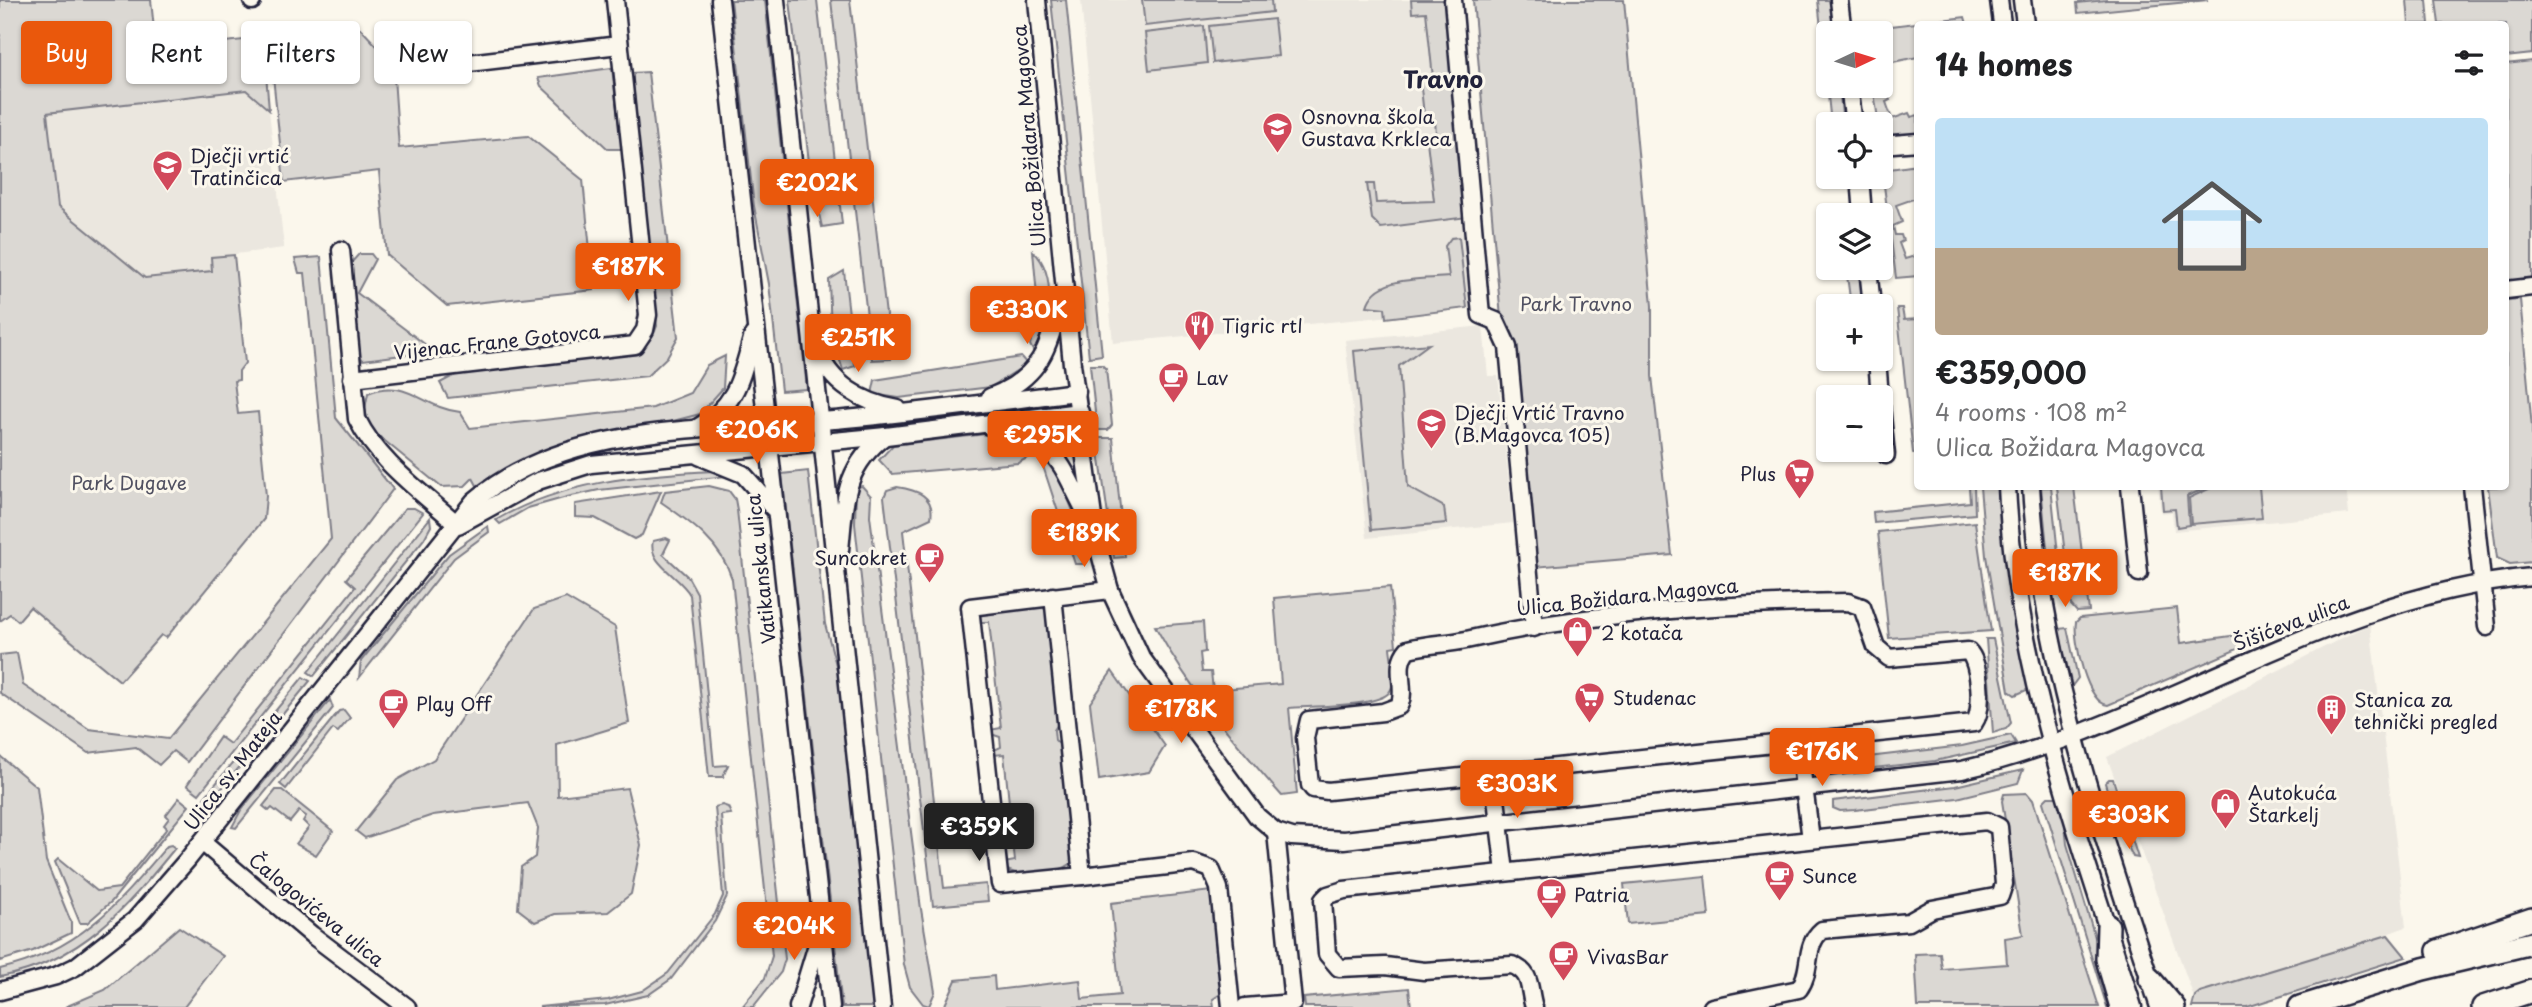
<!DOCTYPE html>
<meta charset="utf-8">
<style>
:root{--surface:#fff;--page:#f2f2f2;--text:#202124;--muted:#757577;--line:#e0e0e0;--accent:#ea580c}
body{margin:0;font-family:"Playpen Sans",sans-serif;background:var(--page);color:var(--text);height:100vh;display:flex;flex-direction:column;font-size:26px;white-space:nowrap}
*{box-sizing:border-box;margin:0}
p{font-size:23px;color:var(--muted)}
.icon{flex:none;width:38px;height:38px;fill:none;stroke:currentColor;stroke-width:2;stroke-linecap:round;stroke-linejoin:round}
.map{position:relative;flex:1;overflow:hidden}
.panel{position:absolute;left:1914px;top:21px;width:595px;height:469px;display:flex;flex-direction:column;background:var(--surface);border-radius:7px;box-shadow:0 2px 5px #0004}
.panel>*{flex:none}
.banner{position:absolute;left:21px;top:21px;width:665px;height:63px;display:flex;gap:14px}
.needle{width:46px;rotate:86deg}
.tools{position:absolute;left:1816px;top:21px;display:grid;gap:14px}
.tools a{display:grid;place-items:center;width:77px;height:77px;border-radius:7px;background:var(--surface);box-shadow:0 2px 5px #0004;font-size:35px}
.price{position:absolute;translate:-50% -60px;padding:0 16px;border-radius:7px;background:var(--accent);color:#fff;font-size:23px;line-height:46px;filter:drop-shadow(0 2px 4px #0008)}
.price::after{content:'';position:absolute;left:50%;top:42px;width:21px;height:16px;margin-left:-10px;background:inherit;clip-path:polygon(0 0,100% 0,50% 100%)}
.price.on{background:#222;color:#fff}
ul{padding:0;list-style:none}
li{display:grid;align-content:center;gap:14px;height:371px;padding:0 21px}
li+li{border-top:2px solid var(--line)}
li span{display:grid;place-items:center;height:217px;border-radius:7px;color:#555}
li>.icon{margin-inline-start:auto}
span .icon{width:126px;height:126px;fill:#fffc;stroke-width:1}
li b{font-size:30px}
h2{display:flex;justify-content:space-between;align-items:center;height:84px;padding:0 21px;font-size:30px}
.pill{padding:0 24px;border-radius:7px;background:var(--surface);box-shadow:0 2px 5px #0004;font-size:24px;line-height:63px}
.pill.on{background:var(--accent);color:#fff}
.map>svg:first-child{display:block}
</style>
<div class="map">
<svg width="2532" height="1007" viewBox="0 0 2532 1007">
<rect width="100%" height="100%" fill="#fbf7ec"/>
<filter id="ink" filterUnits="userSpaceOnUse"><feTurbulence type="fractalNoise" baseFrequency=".0143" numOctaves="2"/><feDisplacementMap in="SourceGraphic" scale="14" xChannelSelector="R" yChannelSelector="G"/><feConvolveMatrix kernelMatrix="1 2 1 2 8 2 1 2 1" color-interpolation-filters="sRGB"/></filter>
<g filter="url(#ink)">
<g fill="#ebe7df">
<polygon points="1081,0 1448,0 1475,308 1113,343"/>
<polygon points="247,90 269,110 284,248 211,257 212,271 145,278 58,207 47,113"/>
<polygon points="1483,326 1488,376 1498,376 1513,523 1367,538 1345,340"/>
<polygon points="2158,487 2346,487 2349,514 2174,531 2172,512 2161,513"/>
<polygon points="2370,624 2406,927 2196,1003 2107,757"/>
</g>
<g fill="#dbd8d3" stroke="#7e7d87" stroke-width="2">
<polygon points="0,0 151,0 156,49 263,38 269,110 246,90 47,113 58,207 145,278 212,271 211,257 234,255 245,363 239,371 239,380 234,381 238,414 258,412 266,496 264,519 166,638 161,635 120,681 30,607 18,621 10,614 0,621"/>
<polygon points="731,0 765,0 807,389 781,391 769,284 754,206"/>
<polygon points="790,0 817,0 842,224 822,227 811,179"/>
<polygon points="831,0 850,0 891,359 872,360"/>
<polygon points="1051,0 1066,0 1102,355 1089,357"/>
<polygon points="1142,0 1271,0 1272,12 1145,26"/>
<polygon points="1411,0 1446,0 1468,217 1381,228 1372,219 1367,184 1374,184 1376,203 1434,201 1427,141 1436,134 1435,120 1424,115 1420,79 1433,78 1426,12 1412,13"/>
<polygon points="1473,0 1624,0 1652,306 1652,376 1672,555 1523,568"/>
<polygon points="1818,0 1830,0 1834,33 1829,33 1829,86 1839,86 1843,124 1831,124"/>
<polygon points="2106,0 2208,0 2078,13 2077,3"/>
<polygon points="2407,0 2427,0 2429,24 2409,24"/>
<polygon points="2436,0 2532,0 2532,54 2506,57 2506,24 2439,24"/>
<polygon points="1965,17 1967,24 1918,24 1918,57 1883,64 1889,81 1881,84 1881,33 1867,33 1867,29"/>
<polygon points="1274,19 1278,56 1213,63 1209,26"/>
<polygon points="1204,26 1207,63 1149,70 1145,33"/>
<polygon points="360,28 393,63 399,148 528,136 583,180 594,290 447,306 387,255 379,171 284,182 269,38"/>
<polygon points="2532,61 2532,283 2506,286 2506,64"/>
<polygon points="612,68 622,149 608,149 541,86 538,78"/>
<path d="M648 72 678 337 667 357 647 376 448 398 440 383 455 375 626 354C643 349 651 343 657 326L632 73Z"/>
<polygon points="1873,86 1880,86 1882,95 1888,95 1890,100 1886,102 1892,119 1909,113 1911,117 1918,115 1918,135 1881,139"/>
<polygon points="1918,165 1918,202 1913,199 1896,205 1902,222 1893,226 1895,235 1901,235 1903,241 1899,243 1905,259 1918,255 1918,276 1896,278 1882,170"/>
<path d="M1459 237 1467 308 1386 318 1385 308 1367 306C1376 275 1422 280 1449 277L1445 246 1451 238Z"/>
<path d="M1033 251C1059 275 1049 327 1035 354L1030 345 1038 307Z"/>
<polygon points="359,254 371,254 375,259 357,293 434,351 363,360 356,350 350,264"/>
<polygon points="321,257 336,418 393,489 187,762 173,751 159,765 136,747 88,753 0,693 0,655 17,653 23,685 89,729 168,739 331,539 305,273 299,273 295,259"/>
<polygon points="1846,268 1859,268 1863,306 1851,306"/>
<polygon points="844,271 855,366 843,370 831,333 829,280"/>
<polygon points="2520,299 2532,428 2532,562 2510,564 2497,558 2488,487 2506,486 2506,300"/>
<polygon points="1897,308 1902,308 1904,320 1918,319 1918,454 1913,453"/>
<polygon points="1429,344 1399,366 1408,487 1444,507 1446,523 1371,530 1354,351"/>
<path d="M725 356 723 388 700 414 623 434 480 491 473 478 465 486 441 487 369 428 365 409 368 393C407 377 422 408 460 412L470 428 653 408 690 393 707 365Z"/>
<polygon points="1021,357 1027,364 991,387 899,398 872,394 875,380"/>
<polygon points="1090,365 1102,365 1106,369 1112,425 1108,430 1097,430"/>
<polygon points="1042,403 1043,410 858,431 858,428 958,417"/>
<polygon points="986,434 1017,439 1035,448 1031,456 1018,463 892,474 879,460 893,445"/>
<polygon points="1097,438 1113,438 1125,557 1114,558"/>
<path d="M1046 453C1058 475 1090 540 1083 564H1075L1043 466 1042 459Z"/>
<path d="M716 471 727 476 599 490 567 497 528 508 500 524 496 520C561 482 641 474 716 471Z"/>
<polygon points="808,471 825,624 840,680 875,1007 842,1007 782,474"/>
<path d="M709 486 729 491 735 499 737 510 785 959 781 972 753 1007H742L765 978 772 956 732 579C721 543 690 522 661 502L665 491Z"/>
<polygon points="862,486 871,496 870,516 921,909 935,992 929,1006 923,1004 910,987 904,965 855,524 856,487"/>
<path d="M897 487C917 490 935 496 931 518L903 531 944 888 986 884 988 901 933 906 884 497 887 490Z"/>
<polygon points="1969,487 1974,487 1975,514 1874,523 1873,512 1970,502"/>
<polygon points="1980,487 1999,487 2015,620 2029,689 2015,695 2009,691 1986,556"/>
<polygon points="2041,487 2051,487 2061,583 2056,588 2051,588"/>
<polygon points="2057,487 2074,487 2089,611 2077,612 2071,605"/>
<polygon points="2161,487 2161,486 2209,487 2187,496 2189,525 2177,527 2175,509 2163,510"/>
<polygon points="2213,487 2259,487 2262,518 2191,524 2189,498"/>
<polygon points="661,491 642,535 634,539 595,518 575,517 575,504"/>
<polygon points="405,508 414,508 423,513 199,794 187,785 220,737 230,744 355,587 346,579"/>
<polygon points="430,518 431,526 424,539 314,676 308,672"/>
<polygon points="1975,522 1991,631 1889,638 1878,532"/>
<polygon points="488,526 489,532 454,558 359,678 361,661 438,567 449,554"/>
<path d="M666 538 670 540 663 554 688 577 697 593 714 766 728 765 723 777H709L690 595C681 577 647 563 653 541Z"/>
<path d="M1390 587 1396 646 1390 647C1391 660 1397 680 1390 691 1382 707 1309 706 1289 708L1297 794 1282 796C1235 743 1189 688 1155 626L1203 622 1205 652 1200 653 1202 672H1211L1213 690 1281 684 1274 598Z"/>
<polygon points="566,598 615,627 629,723 557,745 558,796 627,788 641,845 631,894 608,912 555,914 535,922 518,909 521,867 535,857 538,828 528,803 433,815 365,838 356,831 397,780 434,759 534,609"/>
<path d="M1042 605 1047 613 1059 722 1054 730 1055 740 1061 746 1073 861C1065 874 1015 879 1005 868L1004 863 1015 861 1004 754 993 755 992 751 1001 747 1000 737 991 734 990 730 1001 728 989 622H979L980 612Z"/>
<path d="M2177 608 2181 643 2266 631 2270 635 2108 705C2087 704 2073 639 2076 622L2080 618Z"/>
<polygon points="2067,628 2078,678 2072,686 2058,629"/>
<polygon points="1986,639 1993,639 2011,723 2006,729 1993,733"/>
<polygon points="1112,671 1165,746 1149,772 1099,780 1090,703"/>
<polygon points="303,677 310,681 210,803 204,798"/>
<polygon points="330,700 333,708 236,828 232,827 241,810"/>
<polygon points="344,710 350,718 338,732 333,729 286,789 280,784 339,711"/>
<polygon points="2011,735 2016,743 1935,761 1830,773 1830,764 1834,761 1962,746"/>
<polygon points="0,756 37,787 46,861 71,922 71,933 33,951 0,961"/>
<polygon points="2023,770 2018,783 1957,798 1855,810 1840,811 1833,808 1833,801 1955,786"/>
<polygon points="2109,779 2113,779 2138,858 2133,857 2118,826 2105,783"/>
<polygon points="276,790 282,790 333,831 316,855 296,844 309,827 303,821 306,816 299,811 290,822 272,808 269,811 263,806"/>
<polygon points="2027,793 2033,800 2099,1007 1918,1007 1915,954 1940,953 1942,969 2007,964 2005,938 2023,935 2002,801 2004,794"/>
<polygon points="2048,797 2059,797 2064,815 2067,844 2116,1007 2107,1007 2043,802"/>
<polygon points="179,798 189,806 112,901 87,923 80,923 55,862 58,859 97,891 119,888 167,828 164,825 169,818 166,815"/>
<polygon points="722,805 728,807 731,814 721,815 727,896 715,921 671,979 648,995 605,1005 539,1007 608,1000 642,991 668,973 715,914 723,896 715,807"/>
<path d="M171 845 175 848C126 908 81 962 0 977V969C79 951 117 905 167 846Z"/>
<polygon points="1705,876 1709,916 1628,924 1624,884"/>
<polygon points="1211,891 1223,985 1222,993 1213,999 1214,1007 944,1007 956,980 994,976 995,990 1080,980 1082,999 1120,995 1111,903"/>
<polygon points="179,927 223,956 184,1007 65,1007 105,990"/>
<polygon points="2388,935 2406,957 2247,1007 2192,1007 2195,996 2200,992"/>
<polygon points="1409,988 1411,1007 1305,1007 1304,998"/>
</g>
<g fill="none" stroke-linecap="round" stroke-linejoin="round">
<defs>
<g id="minor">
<polyline points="252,0 252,1"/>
<polyline points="720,0 831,1007"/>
<polyline points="776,0 882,1007"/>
<path d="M1037 0 1072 364 1096 539 1110 590 1141 657 1257 816 1276 832 1292 837 1344 840 1962 770C2158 725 2328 595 2532 577"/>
<polyline points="1453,0 1481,315 1496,321 1508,347 1534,628"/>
<polyline points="1839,0 1843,33"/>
<polyline points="1999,0 2002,24"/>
<polyline points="2022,0 2025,24"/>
<polyline points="410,70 619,45"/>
<polyline points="1849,86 1854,124"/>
<polyline points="1881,145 1918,142"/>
<polyline points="1860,177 1863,215"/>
<path d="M341 250 357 419C378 462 423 493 458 525"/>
<polyline points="1868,268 1872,306"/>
<polyline points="2506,290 2532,287"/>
<path d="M817 348C829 384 863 403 898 409"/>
<polyline points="1877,359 1880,397"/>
<polyline points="352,378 635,345 645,330 648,315 615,0"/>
<path d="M990 397C1039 379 1051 347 1059 299"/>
<polyline points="1881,406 1886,455"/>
<path d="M989 426C1065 445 1056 459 1091 522"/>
<path d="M697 428C738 405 741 377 753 335"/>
<polyline points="699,456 743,474 773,508"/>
<path d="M2007 486C2015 666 2079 837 2133 1007"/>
<path d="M2031 486C2041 665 2104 838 2159 1007"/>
<polyline points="2130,486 2139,573"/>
<polyline points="2472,486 2487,627"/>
<polyline points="460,524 538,481 591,464 886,436 1080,412"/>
<path d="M840 550C845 502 843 468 885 436"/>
<polyline points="1053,596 1082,876 1000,884 970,607 1110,590"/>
<path d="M1848 602 1862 607 1876 647 1889 658 1968 651C1980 663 1984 710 1974 723L1328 791 1313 789 1310 785 1305 738 1309 720 1383 712 1399 706C1408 687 1392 667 1408 649 1427 644 1447 644 1466 640 1588 612 1723 604 1848 602Z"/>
<polyline points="1798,742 1811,839"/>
<polyline points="1493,774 1505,872"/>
<polyline points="202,842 312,935 407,1007"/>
<polyline points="1082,876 1194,863 1211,869 1219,888 1231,1007"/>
<path d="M0 991 56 976 75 967 135 920 188 859 474 501C571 418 725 431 845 419 922 412 1000 401 1077 392"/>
<polyline points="798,1007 819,938"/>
<polyline points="1245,1007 1293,1003 1276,832"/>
<path d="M1534 1007C1528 989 1533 973 1512 965L1424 971 1385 966 1339 968 1327 954 1323 900 1328 895 1344 890 1987 821 1999 827 2004 884 2000 896 1932 909 1909 922 1822 930C1803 946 1813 970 1799 989L1712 1007"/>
</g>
<g id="major">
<polyline points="2108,926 2107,959 2121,1007"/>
<polyline points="2438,951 2532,919"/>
<polyline points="2150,979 2174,1007"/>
<polyline points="2300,1007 2423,969 2532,943"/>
<polyline points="2483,1007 2532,991"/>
</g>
</defs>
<use href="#minor" stroke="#22223b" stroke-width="21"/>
<use href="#major" stroke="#22223b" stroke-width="26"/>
<use href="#minor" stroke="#fbf7ec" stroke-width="16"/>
<use href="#major" stroke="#fbf7ec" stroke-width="21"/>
</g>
</g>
<defs>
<symbol id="school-pin" viewBox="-11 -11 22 30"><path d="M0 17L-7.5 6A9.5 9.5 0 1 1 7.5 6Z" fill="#d1495b" stroke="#fbf7ec"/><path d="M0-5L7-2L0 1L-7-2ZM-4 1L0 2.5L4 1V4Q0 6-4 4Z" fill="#fff"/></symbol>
<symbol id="restaurant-pin" viewBox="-11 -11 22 30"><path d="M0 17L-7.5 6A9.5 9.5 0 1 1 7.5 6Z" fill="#d1495b" stroke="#fbf7ec"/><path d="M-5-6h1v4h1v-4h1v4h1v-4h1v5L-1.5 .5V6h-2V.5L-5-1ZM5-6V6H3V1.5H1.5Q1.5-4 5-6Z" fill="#fff"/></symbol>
<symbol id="cafe-pin" viewBox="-11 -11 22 30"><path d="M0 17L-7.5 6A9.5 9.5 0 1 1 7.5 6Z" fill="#d1495b" stroke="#fbf7ec"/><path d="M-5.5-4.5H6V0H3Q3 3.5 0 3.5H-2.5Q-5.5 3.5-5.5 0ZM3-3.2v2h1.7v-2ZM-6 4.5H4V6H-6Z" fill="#fff"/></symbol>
<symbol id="supermarket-pin" viewBox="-11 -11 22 30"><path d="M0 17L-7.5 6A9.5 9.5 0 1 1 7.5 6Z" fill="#d1495b" stroke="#fbf7ec"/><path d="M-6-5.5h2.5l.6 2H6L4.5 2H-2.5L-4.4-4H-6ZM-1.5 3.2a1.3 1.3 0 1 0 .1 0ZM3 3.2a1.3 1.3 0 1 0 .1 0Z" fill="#fff"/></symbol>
<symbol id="shop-pin" viewBox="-11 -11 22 30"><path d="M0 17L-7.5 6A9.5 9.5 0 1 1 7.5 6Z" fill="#d1495b" stroke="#fbf7ec"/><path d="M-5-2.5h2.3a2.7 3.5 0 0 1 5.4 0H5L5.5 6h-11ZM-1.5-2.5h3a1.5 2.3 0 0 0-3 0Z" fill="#fff"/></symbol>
<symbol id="building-pin" viewBox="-11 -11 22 30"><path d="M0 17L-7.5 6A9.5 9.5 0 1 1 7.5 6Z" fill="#d1495b" stroke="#fbf7ec"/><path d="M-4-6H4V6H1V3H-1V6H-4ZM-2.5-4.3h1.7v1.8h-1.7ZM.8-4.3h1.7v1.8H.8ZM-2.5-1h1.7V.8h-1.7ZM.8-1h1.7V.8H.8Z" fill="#fff"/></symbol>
</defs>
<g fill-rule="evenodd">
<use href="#school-pin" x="1260" y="110" width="35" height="47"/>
<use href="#school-pin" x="150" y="148" width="35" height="47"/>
<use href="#restaurant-pin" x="1182" y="308" width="35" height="47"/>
<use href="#cafe-pin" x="1156" y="360" width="35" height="47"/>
<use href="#school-pin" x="1414" y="406" width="35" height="47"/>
<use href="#supermarket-pin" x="1782" y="456" width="35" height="47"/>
<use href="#cafe-pin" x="912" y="540" width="35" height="47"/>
<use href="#shop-pin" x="1560" y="614" width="35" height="47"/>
<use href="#supermarket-pin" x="1572" y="680" width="35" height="47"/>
<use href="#cafe-pin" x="376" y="686" width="35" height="47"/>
<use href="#building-pin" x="2314" y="692" width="35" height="47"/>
<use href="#shop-pin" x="2208" y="786" width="35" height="47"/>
<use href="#cafe-pin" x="1762" y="858" width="35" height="47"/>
<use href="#cafe-pin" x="1534" y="876" width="35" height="47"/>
<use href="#cafe-pin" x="1546" y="938" width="35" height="47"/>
</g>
<g text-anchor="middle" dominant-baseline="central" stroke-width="6" stroke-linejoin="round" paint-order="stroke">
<g font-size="19" fill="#22223b" stroke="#fbf7ec" text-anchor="start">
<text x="1301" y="116">Osnovna škola<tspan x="1301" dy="22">Gustava Krkleca</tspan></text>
<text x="190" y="155">Dječji vrtić<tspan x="190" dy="22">Tratinčica</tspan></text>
<text x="1222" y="325">Tigric rtl</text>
<text x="1196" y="377">Lav</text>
<text x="1454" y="412">Dječji Vrtić Travno<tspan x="1454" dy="22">(B.Magovca 105)</tspan></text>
<text x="1776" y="473" text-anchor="end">Plus</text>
<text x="907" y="557" text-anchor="end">Suncokret</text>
<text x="1601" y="632">2 kotača</text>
<text x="1613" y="697">Studenac</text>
<text x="2354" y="699">Stanica za<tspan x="2354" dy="22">tehnički pregled</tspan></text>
<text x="416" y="703">Play Off</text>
<text x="2248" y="792">Autokuća<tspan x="2248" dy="22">Štarkelj</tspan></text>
<text x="1802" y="875">Sunce</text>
<text x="1574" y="894">Patria</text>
<text x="1587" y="956">VivasBar</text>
</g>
<g font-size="19" fill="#22223b" stroke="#fbf7ec">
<text transform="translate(1028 136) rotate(-95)">Ulica Božidara Magovca</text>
<text transform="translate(497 341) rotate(-6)">Vijenac Frane Gotovca</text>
<text transform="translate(760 569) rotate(-96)">Vatikanska ulica</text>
<text transform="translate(1627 596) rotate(-6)">Ulica Božidara Magovca</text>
<text transform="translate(2291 622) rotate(-21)">Šišićeva ulica</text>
<text transform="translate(232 770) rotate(-52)">Ulica sv. Mateja</text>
<text transform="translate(317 909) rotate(39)">Čalogovićeva ulica</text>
</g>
<g font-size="19" fill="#505061" stroke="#fbf7ec">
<text x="1576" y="303">Park Travno</text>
<text x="129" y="482">Park Dugave</text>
</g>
<g font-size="23" font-weight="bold" fill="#22223b" stroke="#fbf7ec">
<text x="1443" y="78">Travno</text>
</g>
</g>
</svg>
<div class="tools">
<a><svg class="needle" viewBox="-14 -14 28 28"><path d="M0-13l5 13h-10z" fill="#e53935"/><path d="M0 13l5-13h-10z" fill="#757577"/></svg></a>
<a><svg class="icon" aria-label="locate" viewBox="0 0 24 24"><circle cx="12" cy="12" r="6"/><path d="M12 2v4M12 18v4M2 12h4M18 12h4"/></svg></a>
<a><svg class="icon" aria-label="layers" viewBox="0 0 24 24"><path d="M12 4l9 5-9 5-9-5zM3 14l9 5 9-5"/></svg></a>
<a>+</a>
<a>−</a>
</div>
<b class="price" style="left:817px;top:219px">€202K</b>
<b class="price" style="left:628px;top:303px">€187K</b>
<b class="price" style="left:1027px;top:346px">€330K</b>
<b class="price" style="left:858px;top:374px">€251K</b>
<b class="price" style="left:757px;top:466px">€206K</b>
<b class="price" style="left:1043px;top:471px">€295K</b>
<b class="price" style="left:1084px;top:569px">€189K</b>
<b class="price" style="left:2065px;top:609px">€187K</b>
<b class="price" style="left:1181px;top:745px">€178K</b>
<b class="price" style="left:1822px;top:788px">€176K</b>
<b class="price" style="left:1517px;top:820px">€303K</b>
<b class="price" style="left:2129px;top:851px">€303K</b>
<b class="price on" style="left:979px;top:863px">€359K</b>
<b class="price" style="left:794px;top:962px">€204K</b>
<div class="banner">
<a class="pill on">Buy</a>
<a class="pill">Rent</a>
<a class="pill">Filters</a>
<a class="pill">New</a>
</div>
<section class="panel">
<h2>14 homes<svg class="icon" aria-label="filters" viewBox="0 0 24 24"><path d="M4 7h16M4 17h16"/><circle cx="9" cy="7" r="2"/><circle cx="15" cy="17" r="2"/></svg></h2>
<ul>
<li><span style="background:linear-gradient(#bfe0f5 60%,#b9a48a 0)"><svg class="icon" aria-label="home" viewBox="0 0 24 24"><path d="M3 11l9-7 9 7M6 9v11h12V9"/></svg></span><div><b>€359,000</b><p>4 rooms · 108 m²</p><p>Ulica Božidara Magovca</p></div></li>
</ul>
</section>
</div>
